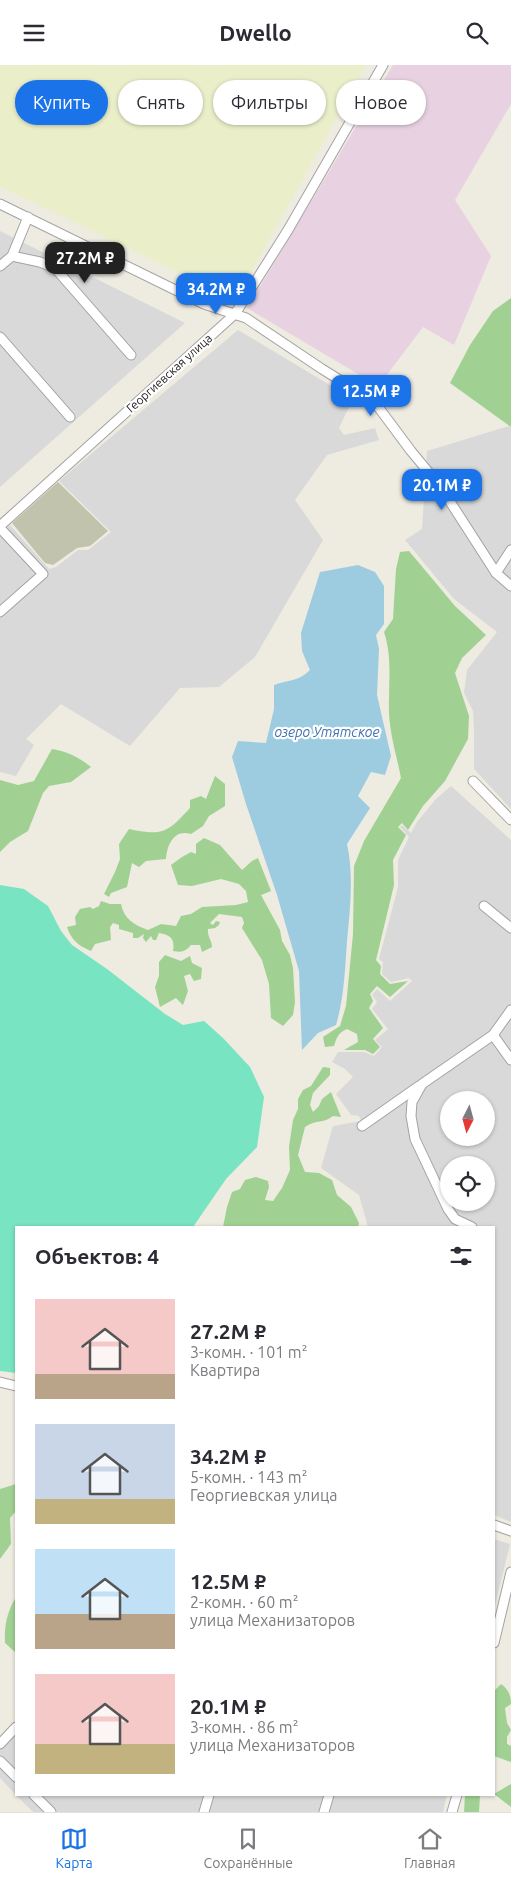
<!DOCTYPE html>
<html lang="ru">
<meta charset="utf-8">
<style>
:root{--surface:#fff;--page:#f2f2f3;--text:#2b2b33;--muted:#7c7c81;--line:#e1e1e2;--accent:#1a73e8}
body{margin:0;font-family:Ubuntu,sans-serif;background:var(--page);color:var(--text);height:100vh;display:flex;flex-direction:column;font-size:19px;white-space:nowrap}
*{box-sizing:border-box;margin:0}
p{font-size:16px;color:var(--muted)}
.icon{flex:none;width:28px;height:28px;fill:none;stroke:currentColor;stroke-width:2;stroke-linecap:round;stroke-linejoin:round}
.map{position:relative;flex:1;overflow:hidden}
.drawer{position:absolute;left:15px;top:1161px;width:480px;height:570px;display:flex;flex-direction:column;background:var(--surface);border-radius:0px;box-shadow:0 1px 4px #0004}
.drawer>*{flex:none}
.top-card{position:absolute;left:15px;top:15px;width:481px;height:45px;display:flex;gap:10px}
.needle{width:32px;rotate:186deg}
.tools{position:absolute;left:440px;top:1026px;display:grid;gap:10px}
.tools a{display:grid;place-items:center;width:55px;height:55px;border-radius:50%;background:var(--surface);box-shadow:0 1px 4px #0004;font-size:25px}
.price{position:absolute;translate:-50% -42px;padding:0 11px;border-radius:10px;background:var(--accent);color:#fff;font-size:16px;line-height:32px;filter:drop-shadow(0 1px 2px #0008)}
.price::after{content:'';position:absolute;left:50%;top:30px;width:15px;height:11px;margin-left:-8px;background:inherit;clip-path:polygon(0 0,100% 0,50% 100%)}
.price.current{background:#222;color:#fff}
ul{padding:0;list-style:none}
li{display:flex;align-items:center;gap:15px;height:125px;padding:0 20px}
li span{display:grid;place-items:center;flex:none;width:140px;height:100px;border-radius:0px;color:#555}
li>.icon{margin-inline-start:auto}
span .icon{width:60px;height:60px;fill:#fffc;stroke-width:1}
li b{font-size:21px}
h2{display:flex;justify-content:space-between;align-items:center;height:60px;padding:0 20px;font-size:21px}
.tag{padding:0 18px;border-radius:22px;background:var(--surface);box-shadow:0 1px 4px #0004;font-size:18px;line-height:45px}
.tag.current{background:var(--accent);color:#fff}
header{display:flex;justify-content:space-between;align-items:center;height:65px;padding:0 20px;background:var(--surface);font-size:22px;font-weight:700}
.dock{display:flex;justify-content:space-around;align-items:center;height:70px;border-top:1px solid var(--line);background:var(--surface);font-size:14px;color:var(--muted)}
.dock a{display:grid;justify-items:center;gap:2px}
.dock .current{color:var(--accent)}
.map>svg:first-child{display:block}
</style>
<header><svg class="icon" aria-label="menu" viewBox="0 0 24 24"><path d="M4 6h16M4 12h16M4 18h16"/></svg>Dwello<svg class="icon" aria-label="search" viewBox="0 0 24 24"><circle cx="10" cy="10" r="6"/><path d="M15 15l6 6"/></svg></header>
<div class="map">
<svg width="511" height="1747" viewBox="0 0 511 1747">
<rect width="100%" height="100%" fill="#eeebe1"/>
<g fill="#dad9d9" fill-rule="evenodd">
<polygon points="0,166 185,258 0,422"/>
<polygon points="238,265 353,334 339,363 344,370 375,363 379,375 327,390 295,435 323,475 255,592 219,622 180,623 130,681 61,639 26,674 34,680 16,711 0,707 0,469 10,460 49,504 56,502 78,485 88,485 111,467 59,416"/>
<polygon points="509,361 511,363 511,744 474,704 474,664 473,646 464,628 467,605 497,567 454,534 405,475 422,464 427,386"/>
<path d="M451 721 511 775V1457L494 1450V1162H368L359 1130 321 1103 333 1061 361 1056 359 1051 351 1050 336 1029 353 1012 345 1004 332 997 338 987H364L374 991 382 982 375 975 388 964 372 944 377 937 372 930 377 924 390 936 412 916 409 913 391 917 382 909 383 897 379 894 398 822V795L409 772 400 762 402 760 411 768 417 757 436 734ZM449 1035H486V1072H449ZM449 1100H486V1138H449Z"/>
<polygon points="494,1474 510,1479 494,1545"/>
<polygon points="16,1667 16,1730 0,1713 0,1683"/>
<polygon points="16,1730 447,1730 443,1747 33,1747"/>
</g>
<polygon fill="#e8d2e2" points="393,0 511,0 511,39 455,135 491,191 454,280 423,262 380,319 363,312 247,243"/>
<polygon fill="#c2c3ac" points="58,417 108,466 90,481 77,483 53,500 45,498 12,458"/>
<polygon fill="#eaefca" points="0,0 366,0 243,222 228,232 0,121"/>
<g fill="#a0d192">
<polygon points="511,233 511,362 450,318 470,280 493,246"/>
<path d="M409 486 455 541 486 570 462 593 455 608 469 651 468 674 445 716 423 741 408 765 402 758 398 762 406 770 393 795 394 820 376 895 381 901 380 909 390 919 408 916 390 932 377 921 370 929 373 936 369 943 383 963 373 974 380 982 373 989 365 985H344L358 977 357 969 347 964C338 968 337 972 334 981L325 982 323 972 340 961 346 941 353 869 354 801 364 776 401 713C397 692 390 670 389 648 388 621 393 594 384 567L393 554 396 504 400 487Z"/>
<path d="M52 684C68 687 79 692 91 702L71 717 49 721 43 728 28 766 10 777 0 787V715L18 720 34 716Z"/>
<path d="M215 711 225 719V741L209 751 203 761 191 769C174 764 167 780 166 794L146 796 139 802 132 798 127 822 111 828 109 832 104 829 115 807 120 794 119 779 129 764C163 771 167 768 190 743V735L201 731 206 734Z"/>
<path d="M204 773 220 780 242 805 252 796 258 793 271 826 261 830 280 865 282 876 290 890 293 903 295 937 293 950 283 961 271 953 269 919 262 895 242 863 244 858 242 852 219 849 210 858 213 860 216 856 220 857 219 860 215 863 208 864C207 872 212 875 212 882L202 887 200 880H191C186 886 182 888 173 886 175 874 171 870 159 868L156 875H153L151 871 146 877 143 873 144 869 138 873H133V868L119 864V860L113 858 110 862 111 875 95 879 91 886C79 881 71 875 67 862L76 860 75 852 80 844 90 842 93 844 99 841 101 836 110 839H121C124 854 134 860 148 865L161 859 176 861 181 851 191 849 202 842 236 840 248 837 246 826 239 819 221 814 192 821 178 820 171 800 182 792 191 787 196 789V779Z"/>
<polygon points="165,890 181,896 190,891 192,898 202,903 201,914 194,916 190,909 184,911 188,926 183,940 176,933 160,942 155,922 159,911 159,897"/>
<path d="M323 1002 330 1003V1010L313 1028 310 1040 313 1047 319 1041 322 1034 331 1027 341 1052 333 1051C323 1059 317 1054 305 1062L298 1090 305 1107 319 1108 332 1115 337 1130 351 1142 359 1158 358 1162H223L227 1142 232 1127 240 1124 245 1115 256 1112 268 1116 269 1122 265 1135 273 1136 282 1123 290 1105 289 1082 293 1055 298 1044V1034L303 1025 311 1021Z"/>
<polygon points="16,1419 16,1446 10,1453 11,1479 0,1494 0,1424"/>
<path d="M16 1532V1588L5 1578C4 1560 7 1547 16 1532Z"/>
<path d="M501 1619C508 1624 511 1630 511 1639L505 1643 507 1658 511 1665 507 1672V1679L511 1681V1697L494 1691V1626Z"/>
<polygon points="511,1719 511,1742 494,1729"/>
<polygon points="465,1730 480,1730 479,1747 464,1747"/>
</g>
<polygon fill="#78e4c2" points="0,820 24,824 48,841 61,866 72,880 107,904 165,949 183,960 204,956 223,973 250,1002 264,1032 257,1082 226,1114 193,1162 16,1162 16,1308 0,1306"/>
<path fill="#9dcce0" d="M358 500 375 507 384 521V559L376 570 379 584 377 630 391 691 385 710 371 707 358 731 370 743 347 779C354 811 350 844 347 876 345 905 344 933 336 960L318 968 302 985 299 906 277 830 246 739 232 692 238 676 266 678 274 644V620C288 615 300 616 310 605L302 586 301 568 320 507Z"/>
<g fill="none" stroke-linecap="round" stroke-linejoin="round">
<defs>
<g id="minor">
<polyline points="0,139 204,239 246,253 322,304 369,333 376,339 411,386 440,421 496,508 511,521"/>
<polyline points="12,191 40,197 55,203 131,290"/>
<polyline points="0,201 12,191 28,152"/>
<polyline points="0,272 70,352"/>
<polyline points="0,461 235,249 288,165 383,0"/>
<polyline points="0,463 43,509 0,547"/>
<polyline points="496,508 511,485"/>
<polyline points="473,716 511,755"/>
<polyline points="484,841 511,863"/>
<polyline points="493,970 511,995"/>
<polyline points="362,1061 419,1021"/>
<polyline points="472,1162 455,1154 448,1144 415,1074 411,1051 412,1037 422,1019 493,970 511,945"/>
<polyline points="0,1317 16,1321"/>
<polyline points="494,1460 511,1466"/>
<polyline points="494,1578 511,1507"/>
<polyline points="0,1679 16,1662"/>
<polyline points="0,1696 16,1712"/>
<polyline points="34,1730 51,1747"/>
<polyline points="204,1747 209,1730"/>
<polyline points="324,1747 329,1730"/>
<polyline points="452,1747 457,1730"/>
</g>
</defs>
<use href="#minor" stroke="#a3a3a3" stroke-width="11"/>
<use href="#minor" stroke="#fff" stroke-width="9"/>
</g>
<g text-anchor="middle" dominant-baseline="central" stroke-width="4.5" stroke-linejoin="round" paint-order="stroke">
<g font-size="12" fill="#1c1c1c" stroke="#fff">
<text transform="translate(169 308) rotate(-42)">Георгиевская улица</text>
</g>
<g font-size="14" font-style="italic" fill="#4272b2" stroke="#fff">
<text x="327" y="667">озеро Утятское</text>
</g>
</g>
</svg>
<div class="tools">
<a><svg class="needle" viewBox="-14 -14 28 28"><path d="M0-13l5 13h-10z" fill="#e53935"/><path d="M0 13l5-13h-10z" fill="#7c7c81"/></svg></a>
<a><svg class="icon" aria-label="locate" viewBox="0 0 24 24"><circle cx="12" cy="12" r="6"/><path d="M12 2v4M12 18v4M2 12h4M18 12h4"/></svg></a>
</div>
<b class="price current" style="left:85px;top:219px">27.2M ₽</b>
<b class="price" style="left:216px;top:250px">34.2M ₽</b>
<b class="price" style="left:371px;top:352px">12.5M ₽</b>
<b class="price" style="left:442px;top:446px">20.1M ₽</b>
<div class="top-card">
<a class="tag current">Купить</a>
<a class="tag">Снять</a>
<a class="tag">Фильтры</a>
<a class="tag">Новое</a>
</div>
<section class="drawer">
<h2>Объектов: 4<svg class="icon" aria-label="filters" viewBox="0 0 24 24"><path d="M4 7h16M4 17h16"/><circle cx="9" cy="7" r="2"/><circle cx="15" cy="17" r="2"/></svg></h2>
<ul>
<li><span style="background:linear-gradient(#f6c9c9 75%,#b9a48a 0)"><svg class="icon" aria-label="home" viewBox="0 0 24 24"><path d="M3 11l9-7 9 7M6 9v11h12V9"/></svg></span><div><b>27.2M ₽</b><p>3-комн. · 101 m²</p><p>Квартира</p></div></li>
<li><span style="background:linear-gradient(#c9d6e8 75%,#c2b280 0)"><svg class="icon" aria-label="home" viewBox="0 0 24 24"><path d="M3 11l9-7 9 7M6 9v11h12V9"/></svg></span><div><b>34.2M ₽</b><p>5-комн. · 143 m²</p><p>Георгиевская улица</p></div></li>
<li><span style="background:linear-gradient(#bfe0f5 65%,#b9a48a 0)"><svg class="icon" aria-label="home" viewBox="0 0 24 24"><path d="M3 11l9-7 9 7M6 9v11h12V9"/></svg></span><div><b>12.5M ₽</b><p>2-комн. · 60 m²</p><p>улица Механизаторов</p></div></li>
<li><span style="background:linear-gradient(#f6c9c9 70%,#c2b280 0)"><svg class="icon" aria-label="home" viewBox="0 0 24 24"><path d="M3 11l9-7 9 7M6 9v11h12V9"/></svg></span><div><b>20.1M ₽</b><p>3-комн. · 86 m²</p><p>улица Механизаторов</p></div></li>
</ul>
</section>
</div>
<nav class="dock">
<a class="current"><svg class="icon" aria-label="map" viewBox="0 0 24 24"><path d="M3 6l6-2 6 2 6-2v14l-6 2-6-2-6 2zM9 4v14M15 6v14"/></svg>Карта</a>
<a><svg class="icon" aria-label="saved" viewBox="0 0 24 24"><path d="M7 4h10v16l-5-4-5 4z"/></svg>Сохранённые</a>
<a><svg class="icon" aria-label="home" viewBox="0 0 24 24"><path d="M3 11l9-7 9 7M6 9v11h12V9"/></svg>Главная</a>
</nav>
